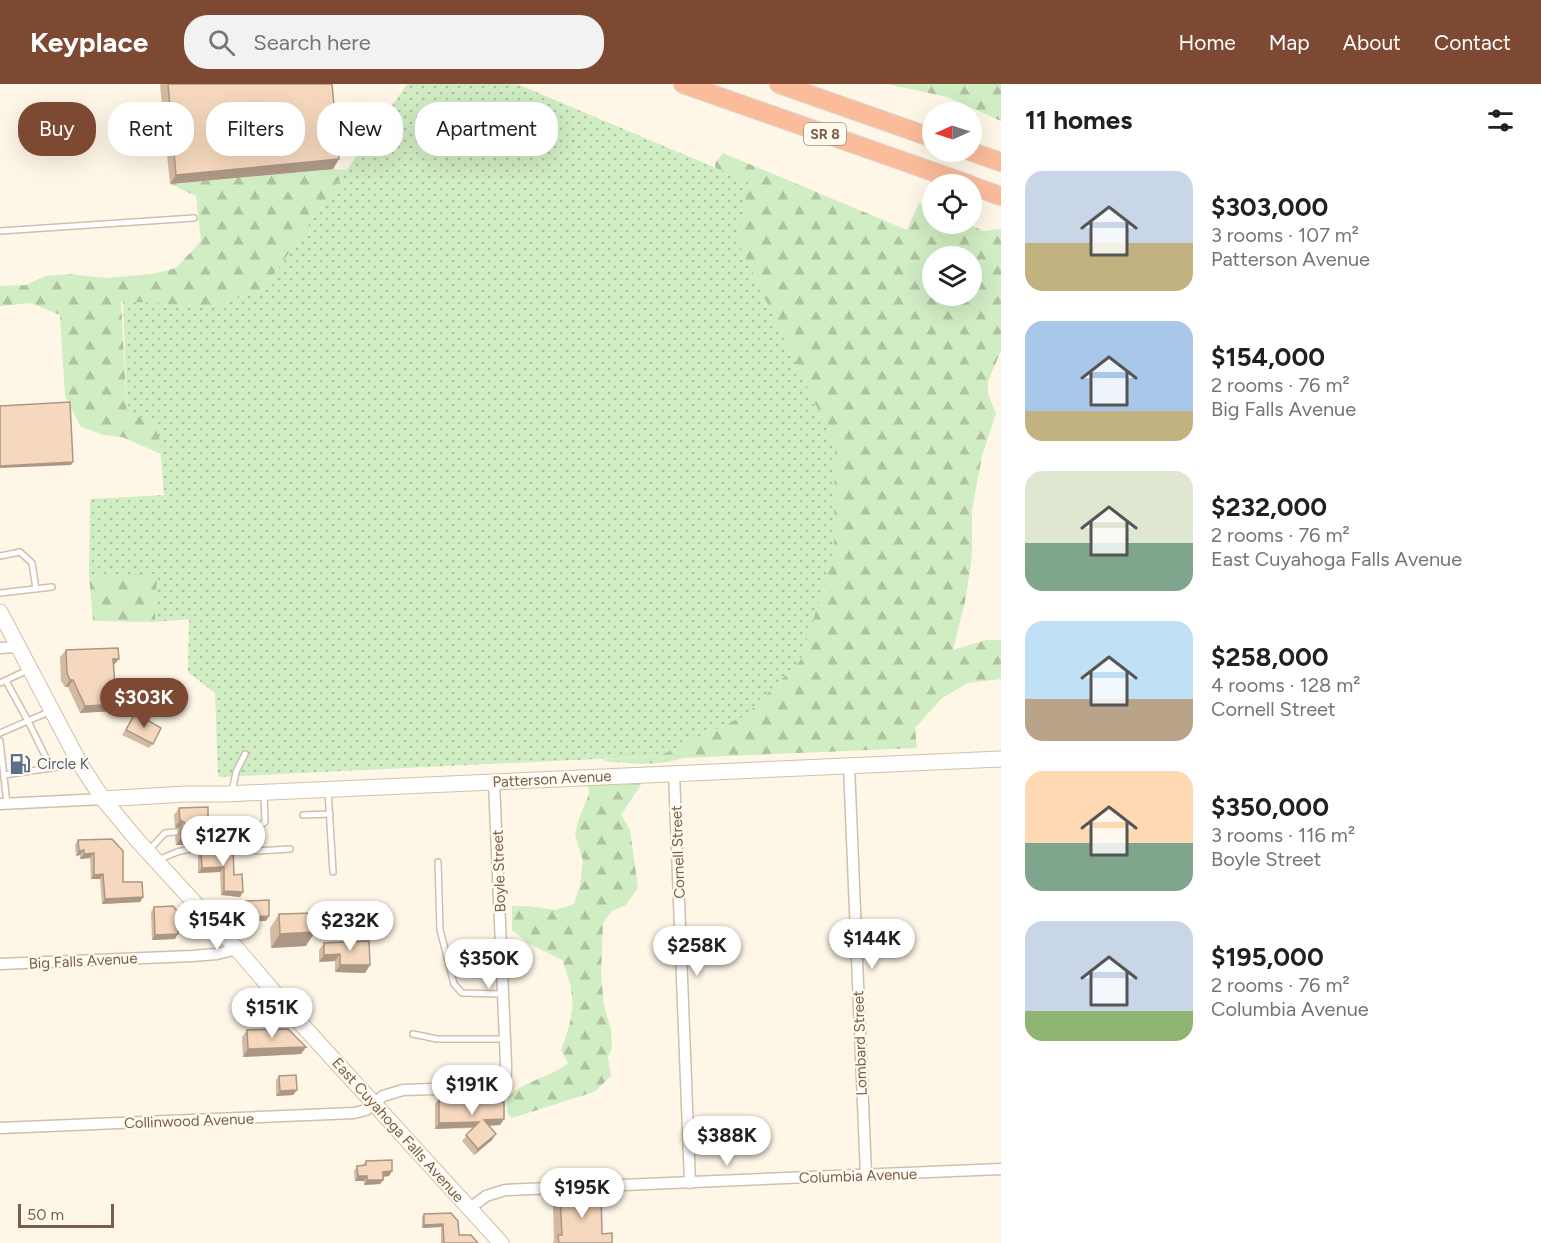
<!DOCTYPE html>
<meta charset="utf-8">
<style>
:root{--surface:#fff;--page:#f2f2f2;--text:#202124;--muted:#757577;--accent:#7d4933}
body{margin:0;font-family:Figtree,sans-serif;background:var(--page);color:var(--text);height:100vh;display:flex;flex-direction:column;font-size:22px;white-space:nowrap}
*{box-sizing:border-box;margin:0}
p{font-size:20px;color:var(--muted)}
.icon{flex:none;width:33px;height:33px;fill:none;stroke:currentColor;stroke-width:2;stroke-linecap:round;stroke-linejoin:round}
.map{position:relative;flex:1;overflow:hidden}
.panel{display:flex;flex-direction:column;background:var(--surface);width:540px}
.panel>*{flex:none}
.banner{position:absolute;left:18px;top:18px;width:570px;height:54px;display:flex;gap:12px}
.needle{width:39px;rotate:267deg}
.tools{position:absolute;left:922px;top:18px;display:grid;gap:12px}
.tools a{display:grid;place-items:center;width:60px;height:60px;border-radius:50%;background:var(--surface);box-shadow:0 6px 24px #0002;font-size:30px}
.scale{position:absolute;left:18px;bottom:15px;width:96px;box-sizing:border-box;padding-left:6px;border:3px solid #7a5e49;border-top:0;font-size:16px;line-height:21px;white-space:nowrap;color:#7a5e49;-webkit-text-stroke:4px #fffaef;paint-order:stroke}
.price{position:absolute;translate:-50% -51px;padding:0 14px;border-radius:21px;background:#fff;color:#222;font-size:20px;line-height:39px;filter:drop-shadow(0 2px 3px #0008)}
.price::after{content:'';position:absolute;left:50%;top:36px;width:18px;height:14px;margin-left:-9px;background:inherit;clip-path:polygon(0 0,100% 0,50% 100%)}
.price.current{background:var(--accent);color:#fff}
ul{padding:0;list-style:none}
li{display:flex;align-items:center;gap:18px;height:150px;padding:0 24px}
li span{display:grid;place-items:center;flex:none;width:168px;height:120px;border-radius:18px;color:#555}
li>.icon{margin-inline-start:auto}
span .icon{width:72px;height:72px;fill:#fffc;stroke-width:1}
li b{font-size:26px}
h2{display:flex;justify-content:space-between;align-items:center;height:72px;padding:0 24px;font-size:26px}
.pill{padding:0 21px;border-radius:24px;background:var(--surface);box-shadow:0 6px 24px #0002;font-size:21px;line-height:54px}
.pill.current{background:var(--accent);color:#fff}
header{display:flex;align-items:center;gap:36px;box-sizing:border-box;height:84px;padding:0 30px;background:var(--accent);color:#fff}
header strong{font-size:28px}
nav{display:flex;gap:33px;margin-inline-start:auto;font-size:21px}
.search{width:420px;height:54px;background:var(--page);display:flex;align-items:center;gap:15px;box-sizing:border-box;padding:0 21px;border-radius:24px;color:var(--muted);font-size:22px}
main{display:flex;flex:1;min-height:0}
.map>svg:first-child{display:block}
</style>
<header>
<strong>Keyplace</strong>
<div class="search"><svg class="icon" aria-label="search" viewBox="0 0 24 24"><circle cx="10" cy="10" r="6"/><path d="M15 15l6 6"/></svg>Search here</div>
<nav><a>Home</a><a>Map</a><a>About</a><a>Contact</a></nav>
</header>
<main>
<div class="map">
<svg width="1001" height="1159" viewBox="0 0 1001 1159">
<defs>
<pattern id="forest-firs" width="22" height="20" patternUnits="userSpaceOnUse" patternTransform="scale(1.5)"><rect width="22" height="20" fill="#d1edc4"/><path d="M5 1l3.5 6h-7zM16 11l3.5 6h-7z" fill="#afc3a1"/></pattern>
<pattern id="park-dots" width="8" height="8" patternUnits="userSpaceOnUse" patternTransform="scale(1.5)"><rect width="8" height="8" fill="#d1edc4"/><path d="M2 2h.1M6 6h.1" fill="none" stroke="#afc3a1" stroke-width="1.8" stroke-linecap="round"/></pattern>
</defs>
<rect width="100%" height="100%" fill="#fef7e7"/>
<g fill="url(#forest-firs)" fill-rule="evenodd">
<polygon points="887,0 1001,0 1001,37 947,13"/>
<path d="M723 69 907 146 919 119 933 124V140H969L983 147 1001 145V267L988 297V310L996 329 982 372 972 426V471L965 518 953 566 986 556H1001V595L968 599 942 614 915 644 917 664 683 674C658 682 630 680 604 677L605 675 658 672 737 155 717 104 715 79ZM933 172H972V212H933Z"/>
<polygon points="333,85 347,86 263,206 211,223 121,218 127,329 158,338 161,370 122,353 104,351 81,343 65,312 60,231 31,219 0,222 0,202 26,201 45,192 69,190 106,194 152,190 176,184 201,157 196,112 170,100"/>
<polygon points="158,489 155,538 93,537 89,491"/>
<path d="M646 693 621 731 630 746 638 804 626 821 612 827 603 839 601 892 604 922 611 945 612 964 608 973 611 992 594 1008 512 1034 507 1029 508 1013C525 996 550 994 568 979L561 966C575 928 577 914 562 876L528 859 512 846V822H529L556 826 574 820 580 801 583 777 575 751 579 734 589 710 588 697Z"/>
</g>
<polygon fill="url(#park-dots)" points="407,0 517,0 749,98 737,156 835,361 834,471 800,577 746,631 659,672 218,693 215,609 188,588 189,535 155,538 157,490 89,491 90,415 164,411 158,338 127,329 123,217 211,223 263,206"/>
<g fill="none" stroke-linecap="round" stroke-linejoin="round">
<defs>
<g id="lane">
<polyline points="0,147 194,134"/>
<polyline points="0,472 20,468 32,479 36,505"/>
<polyline points="0,509 52,503"/>
<polyline points="6,597 28,637 51,684"/>
<polyline points="0,599 28,586"/>
<polyline points="0,649 51,627"/>
<polyline points="0,657 7,720"/>
<polyline points="4,691 77,680"/>
<polyline points="328,707 333,788"/>
<polyline points="232,708 236,688 245,670"/>
<polyline points="303,731 330,730"/>
<polyline points="204,746 259,743 265,738 264,710"/>
<polyline points="148,767 165,749 175,748"/>
<polyline points="158,776 177,768 190,765 244,763 257,767 290,765"/>
<polyline points="438,778 440,846 454,900 462,909 503,910"/>
<polyline points="413,950 437,955 505,955"/>
</g>
<g id="street">
<polyline points="0,564 17,563"/>
<polyline points="849,682 866,1091"/>
<polyline points="674,689 690,1099"/>
<polyline points="0,720 103,715"/>
<polyline points="0,880 192,872 217,870 237,865"/>
<polyline points="0,1044 354,1029 366,1026 383,1012 403,1006 491,1003 506,990 506,980 494,698"/>
<polyline points="469,1125 486,1112 505,1106 1001,1085"/>
</g>
<g id="secondary">
<polyline points="0,528 80,680 103,715 138,757 237,865 304,943 501,1159"/>
<polyline points="103,715 185,710 225,710 1001,675"/>
</g>
<g id="highway">
<polyline points="683,0 968,100"/>
<polyline points="779,0 933,54"/>
<polyline points="972,68 1001,78"/>
<polyline points="972,102 1001,112"/>
</g>
</defs>
<use href="#lane" stroke="#d1bfac" stroke-width="8"/>
<use href="#street" stroke="#d1bfac" stroke-width="13"/>
<use href="#secondary" stroke="#d4c0a9" stroke-width="17"/>
<use href="#highway" stroke="#dcd5d0" stroke-width="20"/>
<use href="#lane" stroke="#fff" stroke-width="5"/>
<use href="#street" stroke="#fff" stroke-width="10"/>
<use href="#secondary" stroke="#fff" stroke-width="15"/>
<use href="#highway" stroke="#fbbc9b" stroke-width="18"/>
</g>
<g fill="#d3baa3">
<polygon points="161,0 332,0 333,85 170,100 160,1"/>
<polygon points="66,566 114,582 115,602 131,626 80,629 68,603 65,603 61,597 60,573"/>
<polygon points="135,629 153,660 149,664 122,651"/>
<polygon points="179,724 205,739 209,752 204,760 176,761 175,753 179,747 179,745 175,743 174,731"/>
<polygon points="112,755 123,798 143,813 140,818 102,820 100,795 91,795 90,774 80,775 80,771 76,772 75,761 78,756"/>
<polygon points="201,765 234,791 243,808 240,813 221,811 220,788 198,789 198,770"/>
<polygon points="246,817 266,837 243,837 243,822"/>
<polygon points="154,823 189,842 186,846 178,847 175,855 152,856 151,828"/>
<polygon points="279,830 306,862 271,864 270,844"/>
<polygon points="324,859 370,881 365,889 335,888 335,877 319,878 319,866"/>
<polygon points="247,946 306,963 301,970 243,973 242,953"/>
<polygon points="279,992 297,1006 293,1011 276,1012 276,996"/>
<polygon points="439,1014 474,1019 504,1035 500,1041 489,1042 492,1056 474,1071 462,1057 473,1044 435,1045 435,1020"/>
<polygon points="366,1077 392,1087 389,1092 383,1093 383,1096 380,1100 364,1101 364,1097 355,1097 354,1087 357,1082 363,1081"/>
<polygon points="560,1110 602,1150 612,1159 553,1159 554,1157 553,1120"/>
<polygon points="451,1129 459,1151 478,1159 441,1159 441,1143 422,1144 422,1133 424,1130"/>
</g>
<g fill="#ac9784">
<polygon points="339,75 333,85 170,100 176,91"/>
<polygon points="73,378 71,381 0,384 0,382"/>
<polygon points="113,575 119,575 113,582"/>
<polygon points="70,596 73,596 68,603 65,603"/>
<polygon points="136,619 131,626 80,629 85,622"/>
<polygon points="180,736 184,738 179,745 175,743"/>
<polygon points="209,752 204,760 176,761 181,754"/>
<polygon points="84,766 80,771 76,772 79,767"/>
<polygon points="94,769 90,774 80,775 84,770"/>
<polygon points="224,783 220,788 198,789 202,784"/>
<polygon points="103,790 100,795 91,795 94,791"/>
<polygon points="224,807 243,808 240,813 221,811"/>
<polygon points="143,813 140,818 102,820 105,815"/>
<polygon points="269,832 266,837 243,837 247,833"/>
<polygon points="178,842 189,842 186,846 174,847"/>
<polygon points="315,848 306,862 271,864 280,850"/>
<polygon points="178,850 175,855 152,856 155,851"/>
<polygon points="340,870 335,877 319,878 324,871"/>
<polygon points="340,881 370,881 365,889 335,888"/>
<polygon points="306,963 301,970 243,973 248,965"/>
<polygon points="297,1006 293,1011 276,1012 280,1007"/>
<polygon points="504,1035 500,1041 480,1042 484,1036"/>
<polygon points="479,1038 475,1043 435,1045 439,1039"/>
<polygon points="496,1050 492,1056 474,1071 478,1065"/>
<polygon points="392,1087 389,1092 380,1093 383,1088"/>
<polygon points="358,1092 367,1092 364,1097 355,1097"/>
<polygon points="367,1096 383,1096 380,1100 364,1101"/>
<polygon points="443,1140 441,1143 422,1144 424,1141"/>
</g>
<g fill="#f5d8bd" stroke="#ac9784" stroke-width="1.5">
<polygon points="168,0 332,0 339,75 176,91"/>
<polygon points="70,318 73,378 0,382 0,322"/>
<polygon points="118,564 119,575 113,575 115,602 135,601 136,619 85,622 73,596 70,596 67,589 66,566"/>
<polygon points="135,629 161,644 153,660 126,646"/>
<polygon points="208,723 208,734 204,738 209,744 209,752 181,754 180,746 185,741 184,738 180,736 179,724"/>
<polygon points="112,755 123,767 123,798 142,798 143,813 105,815 103,790 94,791 94,769 84,770 84,766 79,767 78,756"/>
<polygon points="233,764 234,791 242,790 243,808 224,807 224,783 202,784 201,765"/>
<polygon points="269,816 269,832 247,833 246,817"/>
<polygon points="173,822 189,842 178,842 178,850 155,851 154,823"/>
<polygon points="314,829 315,848 280,850 279,830"/>
<polygon points="369,857 370,881 340,881 340,870 324,871 324,859"/>
<polygon points="288,945 306,963 248,965 247,946"/>
<polygon points="296,991 297,1006 280,1007 279,992"/>
<polygon points="474,1013 474,1019 504,1018 504,1035 484,1036 496,1050 478,1065 466,1051 479,1038 439,1039 439,1014"/>
<polygon points="392,1076 392,1087 383,1088 383,1096 367,1096 367,1092 358,1092 357,1082 366,1081 366,1077"/>
<polygon points="601,1108 602,1150 612,1149 612,1159 559,1159 558,1151 562,1151 560,1110"/>
<polygon points="451,1129 458,1137 459,1151 471,1151 478,1159 444,1159 443,1140 424,1141 424,1130"/>
</g>
<defs>
<symbol id="fuel-bare" viewBox="-9 -9 18 18"><path d="M-5.5-6h7V0h2V4h1.3V-2.5L3-4.5l.8-.8L6-3V5H2.5V1h-1V6h-7ZM-4.2-4.7v3.2H.2V-4.7Z" fill="#5c6f8a" stroke="#fffaef" stroke-width="2.5" paint-order="stroke"/></symbol>
</defs>
<g fill-rule="evenodd">
<use href="#fuel-bare" x="5" y="665" width="30" height="30"/>
</g>
<g text-anchor="middle" dominant-baseline="central" stroke-width="4.5" stroke-linejoin="round" paint-order="stroke">
<rect fill="#fffaef" stroke="#a28d7b" stroke-width="1.5" x="804" y="39" width="42" height="22" rx="4.5"/>
<g font-size="14" font-weight="bold" fill="#7a5e49">
<text x="825" y="50">SR 8</text>
</g>
<g font-size="15" fill="#4e5e75" stroke="#fffaef" text-anchor="start">
<text x="37" y="680">Circle K</text>
</g>
<g font-size="15" fill="#7a5e49" stroke="#fffaef">
<text transform="translate(552 695) rotate(-3)">Patterson Avenue</text>
<text transform="translate(678 768) rotate(-92)">Cornell Street</text>
<text transform="translate(499 787) rotate(-92)">Boyle Street</text>
<text transform="translate(83 877) rotate(-3)">Big Falls Avenue</text>
<text transform="translate(860 959) rotate(-92)">Lombard Street</text>
<text transform="translate(189 1037) rotate(-2)">Collinwood Avenue</text>
<text transform="translate(398 1046) rotate(48)">East Cuyahoga Falls Avenue</text>
<text transform="translate(858 1092) rotate(-2)">Columbia Avenue</text>
</g>
</g>
</svg>
<div class="tools">
<a><svg class="needle" viewBox="-14 -14 28 28"><path d="M0-13l5 13h-10z" fill="#e53935"/><path d="M0 13l5-13h-10z" fill="#757577"/></svg></a>
<a><svg class="icon" aria-label="locate" viewBox="0 0 24 24"><circle cx="12" cy="12" r="6"/><path d="M12 2v4M12 18v4M2 12h4M18 12h4"/></svg></a>
<a><svg class="icon" aria-label="layers" viewBox="0 0 24 24"><path d="M12 4l9 5-9 5-9-5zM3 14l9 5 9-5"/></svg></a>
</div>
<div class="scale">50 m</div>
<b class="price current" style="left:144px;top:645px">$303K</b>
<b class="price" style="left:223px;top:783px">$127K</b>
<b class="price" style="left:217px;top:867px">$154K</b>
<b class="price" style="left:350px;top:868px">$232K</b>
<b class="price" style="left:872px;top:886px">$144K</b>
<b class="price" style="left:697px;top:893px">$258K</b>
<b class="price" style="left:489px;top:906px">$350K</b>
<b class="price" style="left:272px;top:955px">$151K</b>
<b class="price" style="left:472px;top:1032px">$191K</b>
<b class="price" style="left:727px;top:1083px">$388K</b>
<b class="price" style="left:582px;top:1135px">$195K</b>
<div class="banner">
<a class="pill current">Buy</a>
<a class="pill">Rent</a>
<a class="pill">Filters</a>
<a class="pill">New</a>
<a class="pill">Apartment</a>
</div>
</div>
<section class="panel">
<h2>11 homes<svg class="icon" aria-label="filters" viewBox="0 0 24 24"><path d="M4 7h16M4 17h16"/><circle cx="9" cy="7" r="2"/><circle cx="15" cy="17" r="2"/></svg></h2>
<ul>
<li><span style="background:linear-gradient(#c9d6e8 60%,#c2b280 0)"><svg class="icon" aria-label="home" viewBox="0 0 24 24"><path d="M3 11l9-7 9 7M6 9v11h12V9"/></svg></span><div><b>$303,000</b><p>3 rooms · 107 m²</p><p>Patterson Avenue</p></div></li>
<li><span style="background:linear-gradient(#a9c7e8 75%,#c2b280 0)"><svg class="icon" aria-label="home" viewBox="0 0 24 24"><path d="M3 11l9-7 9 7M6 9v11h12V9"/></svg></span><div><b>$154,000</b><p>2 rooms · 76 m²</p><p>Big Falls Avenue</p></div></li>
<li><span style="background:linear-gradient(#dfe7d0 60%,#7fa58c 0)"><svg class="icon" aria-label="home" viewBox="0 0 24 24"><path d="M3 11l9-7 9 7M6 9v11h12V9"/></svg></span><div><b>$232,000</b><p>2 rooms · 76 m²</p><p>East Cuyahoga Falls Avenue</p></div></li>
<li><span style="background:linear-gradient(#bfe0f5 65%,#b9a48a 0)"><svg class="icon" aria-label="home" viewBox="0 0 24 24"><path d="M3 11l9-7 9 7M6 9v11h12V9"/></svg></span><div><b>$258,000</b><p>4 rooms · 128 m²</p><p>Cornell Street</p></div></li>
<li><span style="background:linear-gradient(#ffd9b3 60%,#7fa58c 0)"><svg class="icon" aria-label="home" viewBox="0 0 24 24"><path d="M3 11l9-7 9 7M6 9v11h12V9"/></svg></span><div><b>$350,000</b><p>3 rooms · 116 m²</p><p>Boyle Street</p></div></li>
<li><span style="background:linear-gradient(#c9d6e8 75%,#8fb573 0)"><svg class="icon" aria-label="home" viewBox="0 0 24 24"><path d="M3 11l9-7 9 7M6 9v11h12V9"/></svg></span><div><b>$195,000</b><p>2 rooms · 76 m²</p><p>Columbia Avenue</p></div></li>
</ul>
</section>
</main>
